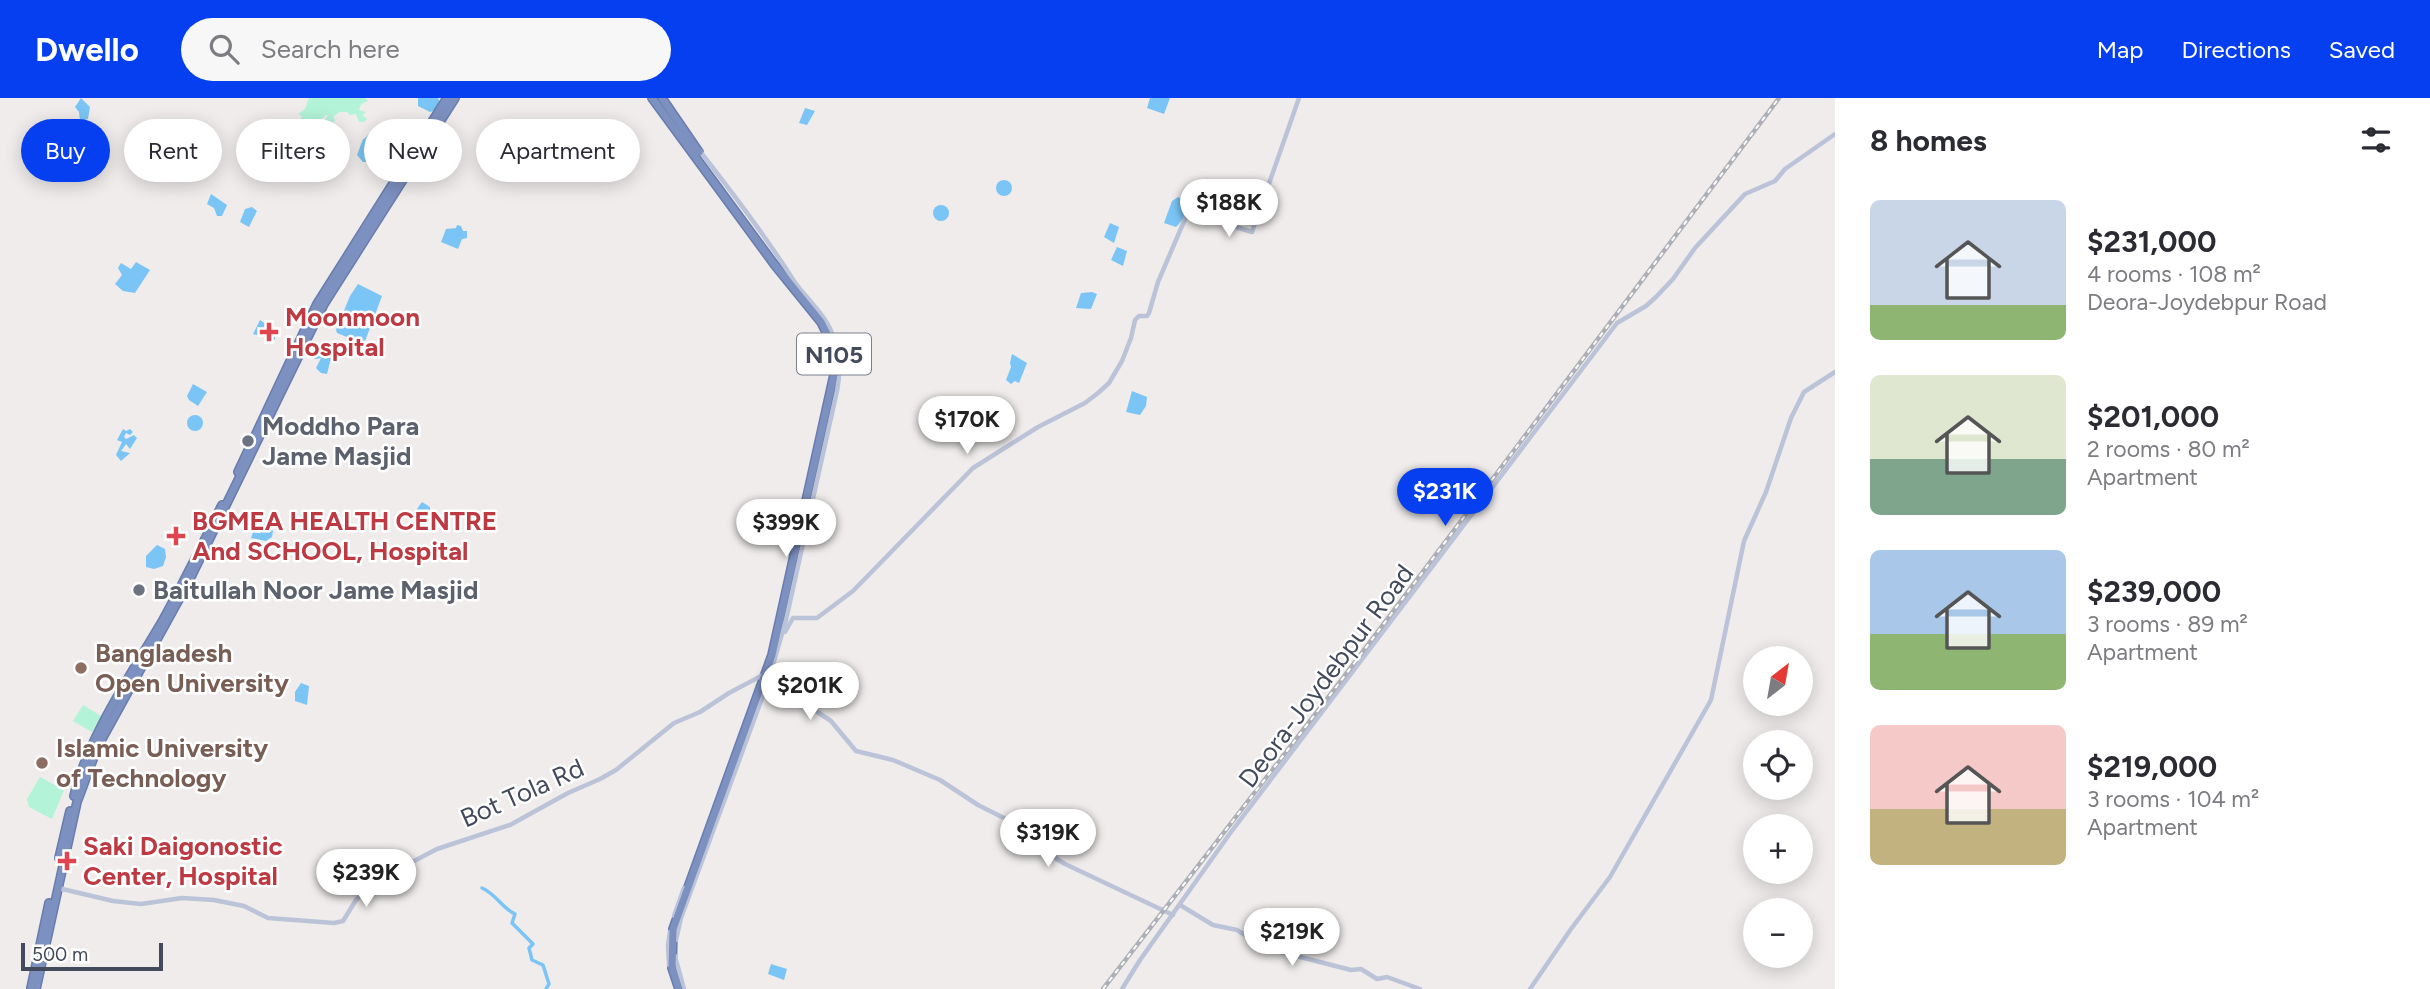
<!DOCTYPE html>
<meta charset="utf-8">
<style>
:root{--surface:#fff;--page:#f7f7f7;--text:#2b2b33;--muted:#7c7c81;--accent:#053fef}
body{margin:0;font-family:Figtree,sans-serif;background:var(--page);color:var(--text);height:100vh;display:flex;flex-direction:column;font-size:26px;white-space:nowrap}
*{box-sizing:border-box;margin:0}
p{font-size:23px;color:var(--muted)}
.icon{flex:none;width:38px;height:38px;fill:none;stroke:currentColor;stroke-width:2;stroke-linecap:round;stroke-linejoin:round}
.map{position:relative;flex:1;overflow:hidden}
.drawer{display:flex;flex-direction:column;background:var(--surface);width:595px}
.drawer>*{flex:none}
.hud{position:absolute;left:21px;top:21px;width:665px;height:63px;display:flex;gap:14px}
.needle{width:46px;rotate:31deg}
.fabs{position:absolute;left:1743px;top:548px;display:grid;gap:14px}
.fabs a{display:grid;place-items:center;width:70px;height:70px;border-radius:50%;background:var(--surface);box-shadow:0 4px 18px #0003;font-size:35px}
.scale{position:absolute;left:21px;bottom:18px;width:142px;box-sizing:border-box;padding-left:7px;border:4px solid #424a5b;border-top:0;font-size:19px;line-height:24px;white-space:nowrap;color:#424a5b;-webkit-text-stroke:5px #fff;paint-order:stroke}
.price{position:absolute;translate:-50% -60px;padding:0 16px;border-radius:24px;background:#fff;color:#222;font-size:23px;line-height:46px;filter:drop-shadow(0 2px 4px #0008)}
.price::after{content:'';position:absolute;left:50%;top:42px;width:21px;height:16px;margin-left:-10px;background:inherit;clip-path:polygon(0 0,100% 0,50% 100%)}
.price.selected{background:var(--accent);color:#fff}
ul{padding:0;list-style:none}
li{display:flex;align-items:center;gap:21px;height:175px;padding:0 35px}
li span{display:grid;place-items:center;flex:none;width:196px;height:140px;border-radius:10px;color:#555}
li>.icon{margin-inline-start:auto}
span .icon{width:84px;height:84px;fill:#fffc;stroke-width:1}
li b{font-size:30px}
h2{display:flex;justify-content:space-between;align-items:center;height:84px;padding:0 35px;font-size:30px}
.chip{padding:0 24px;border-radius:32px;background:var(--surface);box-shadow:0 4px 18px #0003;font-size:24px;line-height:63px}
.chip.selected{background:var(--accent);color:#fff}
header{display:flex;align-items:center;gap:42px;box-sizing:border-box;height:98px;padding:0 35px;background:var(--accent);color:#fff}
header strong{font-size:33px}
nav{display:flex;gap:38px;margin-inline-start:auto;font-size:24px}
.search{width:490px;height:63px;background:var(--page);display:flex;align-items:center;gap:18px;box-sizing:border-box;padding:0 24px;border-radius:38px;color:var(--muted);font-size:26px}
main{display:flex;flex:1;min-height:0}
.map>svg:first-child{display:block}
</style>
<header>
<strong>Dwello</strong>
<div class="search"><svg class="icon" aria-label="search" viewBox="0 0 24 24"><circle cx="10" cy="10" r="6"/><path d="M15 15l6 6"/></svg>Search here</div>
<nav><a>Map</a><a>Directions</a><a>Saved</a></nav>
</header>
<main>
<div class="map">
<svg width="1835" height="891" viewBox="0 0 1835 891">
<rect width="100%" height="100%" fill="#efeceb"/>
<g fill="#b3f3d8">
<polygon points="309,0 365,0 368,3 361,6 359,12 366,14 362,17 367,21 364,24 359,24 356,16 350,17 347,14 339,14 333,19 335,22 329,30 323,24 328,18 326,17 317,25 320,29 316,32 318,37 309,33 309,28 299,24 302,18 298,16 305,11"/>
<polygon points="83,607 101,618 92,634 73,623"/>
<polygon points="40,679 64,692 52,721 29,709 27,701"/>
</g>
<g fill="#7ac5f5">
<polygon points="81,0 90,9 88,21 80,23 79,14 75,9"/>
<polygon points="418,0 438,0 441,6 438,11 430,14 418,8"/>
<polygon points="1150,0 1170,0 1164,16 1147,10"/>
<polygon points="805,10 815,13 807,27 799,25"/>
<polygon points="147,34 152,37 147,46 142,45 147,50 146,53 141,55 130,52 129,47 133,39 143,42"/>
<polygon points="371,34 382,41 371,64 363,64 357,57 363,41 364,41"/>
<circle cx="1004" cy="90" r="8"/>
<polygon points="211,96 227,107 222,118 217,118 214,110 207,106"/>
<path d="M1178 99 1187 103C1189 111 1182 124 1176 129L1164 125 1172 103Z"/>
<circle cx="941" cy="115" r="8"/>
<polygon points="252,109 257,113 249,129 240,124 245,111"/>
<polygon points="1110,125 1119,129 1114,145 1104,139"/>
<polygon points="457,127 461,128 463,133 467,133 467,140 462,141 458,151 441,144 446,131 456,130"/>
<polygon points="1117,149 1127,153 1123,168 1111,162"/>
<polygon points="136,164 150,172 135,195 123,193 115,186 122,177 118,170 121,165 131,171"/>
<polygon points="358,186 382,198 364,246 337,235 336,232 350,198"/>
<polygon points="1092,194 1097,196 1091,211 1076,210 1081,195"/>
<polygon points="260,222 275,232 275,242 263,235 261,238 253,236"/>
<polygon points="318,246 329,251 326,258 331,260 327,276 321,275 316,270 321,260 316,261 311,259"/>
<polygon points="1012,256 1027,265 1019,285 1015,283 1011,286 1006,282 1011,269 1010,265"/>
<polygon points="193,286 207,294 198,308 189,302 187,298"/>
<polygon points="1132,293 1147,299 1146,308 1140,317 1126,314"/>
<circle cx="195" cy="325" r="8"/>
<polygon points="123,331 126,333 130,331 133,334 130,337 126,335 124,339 126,341 134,337 137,340 130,351 126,346 121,353 130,355 121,363 116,357 122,344 117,342"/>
<polygon points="422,404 430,409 430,412 424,421 421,422 412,418"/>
<polygon points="264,425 273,433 272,439 266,443 251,440 253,434 260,435"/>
<polygon points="157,447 165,451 166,459 163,468 154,471 146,469 146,458"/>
<polygon points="301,585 309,588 307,607 295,603 295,594"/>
<polygon points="771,866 787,871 784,882 768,876"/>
</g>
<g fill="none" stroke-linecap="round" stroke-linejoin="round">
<path stroke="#7ac5f5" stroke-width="3.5" d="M482 790C496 796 502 810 515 816L512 825 533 846 529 850 532 862 543 867 549 886 546 891"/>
<defs>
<g id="highway">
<polyline points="652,0 774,166 821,224 832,246 835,272 772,557 673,831 672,870 679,891"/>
<polyline points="662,0 699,54"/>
<polyline points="238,374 317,206 447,0"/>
<path d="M74 698C87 641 133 573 163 522 184 484 203 445 222 407"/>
<polyline points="59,760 70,713"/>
<polyline points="31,890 49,805"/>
<polyline points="36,891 77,704 98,648 188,485 324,206 455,0"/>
</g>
</defs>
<use href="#highway" stroke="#687cad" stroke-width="10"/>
<g stroke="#bbc3d8" stroke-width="4.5">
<polyline points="785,534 793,520 817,520 853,493 973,370 1038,329 1085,305 1098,295 1109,285 1122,263 1131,240 1135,222 1139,218 1147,218 1149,215 1158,184 1188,114 1252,134 1299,0"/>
<polyline points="768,584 792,595 796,600 831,623 856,653 893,662 940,682 978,707 1014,725 1034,747 1065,766 1173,817"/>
<polyline points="58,790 113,803 141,806 182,800 214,802 244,808 268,820 334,825 343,823 356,802 376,783 437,751 510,727 568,695 600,681 616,672 674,625 700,614 729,595 763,577"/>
<polyline points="1180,807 1213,827 1237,832 1253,842 1264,843 1277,853 1351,872 1361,871 1377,881 1387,879 1420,891"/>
<polyline points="674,818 684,790"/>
<path d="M676 842 681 820 768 584 786 522 837 293C841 273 840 254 832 235 824 215 806 200 794 183 765 137 732 94 699 52"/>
<polyline points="675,858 684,891"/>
<polyline points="669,867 668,847 670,834"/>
<polyline points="1122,891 1140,862 1231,734 1617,225 1646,208 1656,199 1673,181 1695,150 1745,96 1775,83 1785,71 1835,36"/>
<polyline points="1530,891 1571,831 1610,779 1711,602 1744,443 1766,394 1791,320 1804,294 1835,274"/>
</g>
<use href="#highway" stroke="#7d91c1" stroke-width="7"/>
<defs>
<polyline id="rail" points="1103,891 1337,588 1779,0"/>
</defs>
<use href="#rail" stroke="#adafb7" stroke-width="4.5"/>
<use href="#rail" stroke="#fff" stroke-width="2" stroke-dasharray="5" stroke-linecap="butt"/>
</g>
<g fill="#e0444e" stroke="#fff" stroke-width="2.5">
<path d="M265.5 223.5h7v7h7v7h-7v7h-7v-7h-7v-7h7z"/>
<path d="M172.5 427.5h7v7h7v7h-7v7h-7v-7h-7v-7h7z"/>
<path d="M63.5 752.5h7v7h7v7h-7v7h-7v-7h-7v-7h7z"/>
</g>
<g fill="#6b7280" stroke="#fff" stroke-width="2.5">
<circle cx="248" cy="343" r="7"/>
<circle cx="139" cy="492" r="7"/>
</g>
<g fill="#8d6e63" stroke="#fff" stroke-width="2.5">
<circle cx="81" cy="570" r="7"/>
<circle cx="42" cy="665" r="7"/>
</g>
<g text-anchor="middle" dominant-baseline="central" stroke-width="5" stroke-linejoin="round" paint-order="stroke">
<rect fill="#fff" stroke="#7b808c" stroke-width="2" x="797" y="235.5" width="74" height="41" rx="5"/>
<g font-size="24" font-weight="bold" fill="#424a5b">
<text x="834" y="256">N105</text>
</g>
<g font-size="26" font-weight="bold" fill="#be3a42" stroke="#fff" text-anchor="start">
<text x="285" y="219">Moonmoon<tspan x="285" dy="30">Hospital</tspan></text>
<text x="192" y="423">BGMEA HEALTH CENTRE<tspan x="192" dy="30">And SCHOOL, Hospital</tspan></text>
<text x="83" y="748">Saki Daigonostic<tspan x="83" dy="30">Center, Hospital</tspan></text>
</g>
<g font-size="26" font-weight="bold" fill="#5b616d" stroke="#fff" text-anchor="start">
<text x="262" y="328">Moddho Para<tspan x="262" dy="30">Jame Masjid</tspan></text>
<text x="153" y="492">Baitullah Noor Jame Masjid</text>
</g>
<g font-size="26" font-weight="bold" fill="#785e54" stroke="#fff" text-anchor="start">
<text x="95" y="555">Bangladesh<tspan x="95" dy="30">Open University</tspan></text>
<text x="56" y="650">Islamic University<tspan x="56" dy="30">of Technology</tspan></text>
</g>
<g font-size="26" fill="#424a5b" stroke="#fff">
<text transform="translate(1326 578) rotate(-53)">Deora-Joydebpur Road</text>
<text transform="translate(522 695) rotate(-24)">Bot Tola Rd</text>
</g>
</g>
</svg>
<div class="fabs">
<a><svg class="needle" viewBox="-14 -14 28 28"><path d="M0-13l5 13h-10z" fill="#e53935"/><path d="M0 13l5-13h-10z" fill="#7c7c81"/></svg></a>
<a><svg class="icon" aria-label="locate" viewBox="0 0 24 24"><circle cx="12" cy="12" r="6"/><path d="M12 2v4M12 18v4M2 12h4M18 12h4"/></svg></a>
<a>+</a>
<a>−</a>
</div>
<div class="scale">500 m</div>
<b class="price" style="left:1229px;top:141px">$188K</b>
<b class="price" style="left:967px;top:358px">$170K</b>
<b class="price selected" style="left:1445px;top:430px">$231K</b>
<b class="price" style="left:786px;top:461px">$399K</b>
<b class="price" style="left:810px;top:624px">$201K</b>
<b class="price" style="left:1048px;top:771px">$319K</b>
<b class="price" style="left:366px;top:811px">$239K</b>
<b class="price" style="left:1292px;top:870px">$219K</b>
<div class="hud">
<a class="chip selected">Buy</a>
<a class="chip">Rent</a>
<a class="chip">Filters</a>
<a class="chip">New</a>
<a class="chip">Apartment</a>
</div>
</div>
<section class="drawer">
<h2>8 homes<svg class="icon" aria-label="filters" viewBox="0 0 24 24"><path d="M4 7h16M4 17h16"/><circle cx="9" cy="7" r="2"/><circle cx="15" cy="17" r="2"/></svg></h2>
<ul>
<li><span style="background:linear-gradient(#c9d6e8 75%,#8fb573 0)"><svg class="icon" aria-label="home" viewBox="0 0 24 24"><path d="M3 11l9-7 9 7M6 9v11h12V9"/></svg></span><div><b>$231,000</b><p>4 rooms · 108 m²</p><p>Deora-Joydebpur Road</p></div></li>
<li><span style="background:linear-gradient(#dfe7d0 60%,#7fa58c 0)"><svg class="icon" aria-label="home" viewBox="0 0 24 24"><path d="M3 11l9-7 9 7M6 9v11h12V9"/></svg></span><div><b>$201,000</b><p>2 rooms · 80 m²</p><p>Apartment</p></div></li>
<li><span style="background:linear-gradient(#a9c7e8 60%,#8fb573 0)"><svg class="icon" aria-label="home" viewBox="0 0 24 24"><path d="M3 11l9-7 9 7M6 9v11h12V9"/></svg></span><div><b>$239,000</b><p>3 rooms · 89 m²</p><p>Apartment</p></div></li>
<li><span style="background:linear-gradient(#f6c9c9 60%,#c2b280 0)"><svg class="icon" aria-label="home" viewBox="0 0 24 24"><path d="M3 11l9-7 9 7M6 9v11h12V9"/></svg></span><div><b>$219,000</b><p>3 rooms · 104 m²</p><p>Apartment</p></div></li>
</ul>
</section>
</main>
